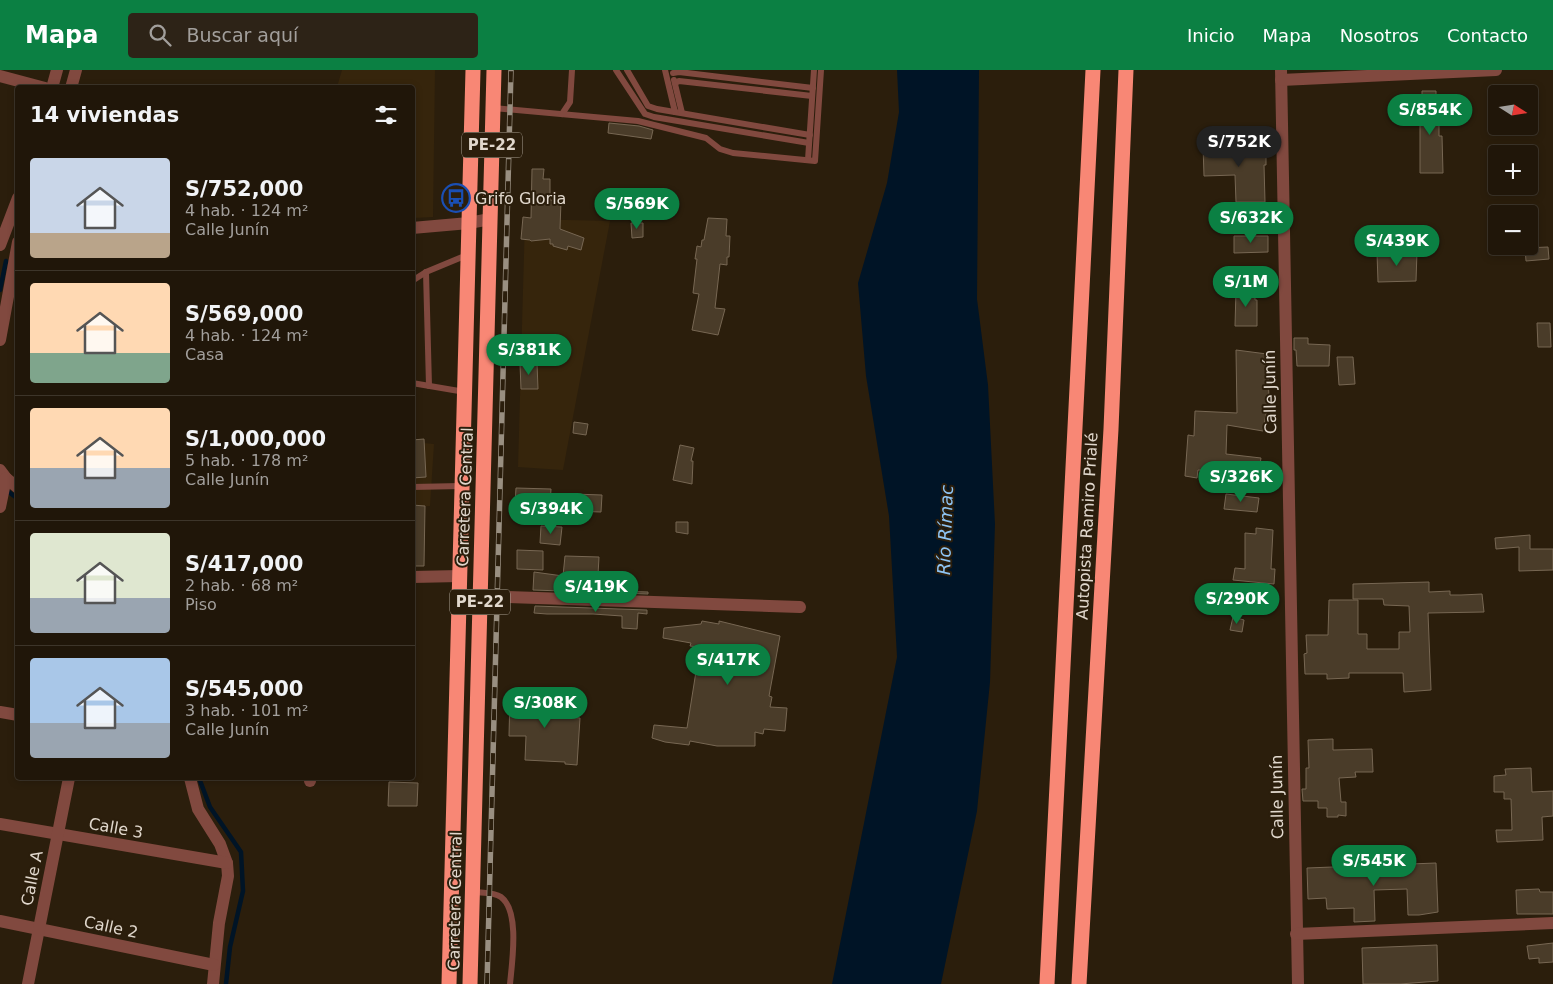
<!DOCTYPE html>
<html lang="es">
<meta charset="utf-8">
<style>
:root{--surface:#201609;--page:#2d2317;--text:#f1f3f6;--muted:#a29f9c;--line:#3d352a;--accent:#0b8043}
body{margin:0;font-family:"DejaVu Sans",sans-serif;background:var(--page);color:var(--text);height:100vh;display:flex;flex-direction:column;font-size:19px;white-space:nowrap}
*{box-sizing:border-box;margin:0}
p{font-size:16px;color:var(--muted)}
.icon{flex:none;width:28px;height:28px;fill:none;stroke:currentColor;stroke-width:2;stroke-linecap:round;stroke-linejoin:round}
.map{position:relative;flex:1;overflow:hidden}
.sheet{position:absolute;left:15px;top:15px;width:400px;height:695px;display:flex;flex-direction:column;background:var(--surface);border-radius:5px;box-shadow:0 2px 8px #0003,0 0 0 1px var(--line)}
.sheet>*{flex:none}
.needle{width:32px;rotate:102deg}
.controls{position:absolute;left:1488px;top:15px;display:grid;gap:10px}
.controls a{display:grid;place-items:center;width:50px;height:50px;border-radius:5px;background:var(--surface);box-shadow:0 2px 8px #0003,0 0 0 1px var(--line);font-size:25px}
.price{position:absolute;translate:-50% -42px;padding:0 11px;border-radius:18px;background:var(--accent);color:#fff;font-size:16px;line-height:32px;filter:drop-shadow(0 1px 2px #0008)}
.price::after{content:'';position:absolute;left:50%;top:30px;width:15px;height:11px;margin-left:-8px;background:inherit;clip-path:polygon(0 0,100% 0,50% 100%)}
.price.current{background:#222;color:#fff}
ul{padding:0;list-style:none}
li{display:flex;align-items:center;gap:15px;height:125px;padding:0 15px}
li+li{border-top:1px solid var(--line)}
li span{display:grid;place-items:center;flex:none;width:140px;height:100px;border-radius:5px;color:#555}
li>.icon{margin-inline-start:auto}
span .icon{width:60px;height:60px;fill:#fffc;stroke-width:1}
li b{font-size:21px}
h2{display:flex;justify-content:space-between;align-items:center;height:60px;padding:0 15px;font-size:21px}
header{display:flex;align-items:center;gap:30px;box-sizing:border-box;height:70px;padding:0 25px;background:var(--accent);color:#fff}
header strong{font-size:24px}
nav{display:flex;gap:28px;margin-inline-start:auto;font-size:18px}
.search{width:350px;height:45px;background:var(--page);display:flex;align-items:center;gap:12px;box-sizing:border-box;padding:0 18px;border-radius:5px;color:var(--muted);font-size:19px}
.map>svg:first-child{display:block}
</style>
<header>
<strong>Mapa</strong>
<div class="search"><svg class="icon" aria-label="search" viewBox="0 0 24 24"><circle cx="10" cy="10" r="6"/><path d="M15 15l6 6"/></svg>Buscar aquí</div>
<nav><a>Inicio</a><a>Mapa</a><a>Nosotros</a><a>Contacto</a></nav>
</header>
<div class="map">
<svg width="1553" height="914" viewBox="0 0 1553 914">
<rect width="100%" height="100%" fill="#2b1e0c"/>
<g fill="#36250c">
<polygon points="342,0 435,0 433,147 413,148 412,18 337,17"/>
<polygon points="525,149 610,151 563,400 518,397"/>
<polygon points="413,372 434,374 430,436 413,437"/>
</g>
<polygon fill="#001426" points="897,0 979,0 977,229 988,315 995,454 990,612 977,741 941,914 832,914 897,587 889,446 866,306 858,213 887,113 899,42"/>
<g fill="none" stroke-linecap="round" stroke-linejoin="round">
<g stroke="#001426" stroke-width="4.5">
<polyline points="0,220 6,191"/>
<polyline points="5,419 18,429"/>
<polyline points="199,708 210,737 241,782 243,821 230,877 226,914"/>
</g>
</g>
<g fill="#4a3c29" stroke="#776753">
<polygon points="1422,21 1436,21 1436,50 1439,50 1439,66 1442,66 1443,103 1420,103 1420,37 1422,37"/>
<polygon points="609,53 639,56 653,60 651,69 608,63"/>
<polygon points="1266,72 1266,95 1264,95 1265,132 1236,132 1235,105 1204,106 1203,75"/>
<polygon points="532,99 544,99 543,109 550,109 550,130 561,131 560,159 584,168 581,180 568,176 567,180 553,176 553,174 550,174 550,169 531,171 530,170 521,169 523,147 531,148"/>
<rect x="611" y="130" width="11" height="18"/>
<polygon points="708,148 727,149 726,166 730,166 729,187 727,187 727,195 720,194 718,212 715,238 725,239 718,265 692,260 699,224 693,223 697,189 695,189 697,176 701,177 702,170 704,170"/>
<polygon points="631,153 643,153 643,167 632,168"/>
<polygon points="1234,166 1268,166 1268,182 1234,183"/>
<polygon points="1548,177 1549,189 1526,191 1525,178"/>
<polygon points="1417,182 1416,211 1378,212 1377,183"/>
<polygon points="1236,220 1255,220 1255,230 1257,230 1257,256 1235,256"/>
<polygon points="1537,253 1550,253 1551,277 1538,277"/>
<polygon points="1294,268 1308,268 1308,274 1330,275 1329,296 1297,296 1296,280 1294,280"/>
<polygon points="1236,280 1267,284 1269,327 1263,361 1227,355 1226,384 1261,388 1259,401 1233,399 1233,401 1198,400 1197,408 1185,406 1188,365 1194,366 1195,341 1237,343"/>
<polygon points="1337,287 1353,287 1355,314 1339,315"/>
<polygon points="537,293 538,319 521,319 520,294"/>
<polygon points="574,352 588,354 586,365 573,363"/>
<polygon points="424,369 426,407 412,408 412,370"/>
<polygon points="680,375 694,378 691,391 693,391 692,414 673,410"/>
<polygon points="516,418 551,419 550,435 515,434"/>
<polygon points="573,424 602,425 601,442 573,441"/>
<polygon points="1226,424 1259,428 1257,442 1224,439"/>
<polygon points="412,435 425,436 424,496 412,496"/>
<polygon points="676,452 688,452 688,464 676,462"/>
<polygon points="541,456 562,457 560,475 540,473"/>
<polygon points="1256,458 1273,460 1271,499 1275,499 1274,514 1233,510 1235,498 1245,499 1245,463 1256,464"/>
<polygon points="1530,465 1530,479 1553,479 1553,500 1519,501 1519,477 1496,479 1495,468"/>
<polygon points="517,480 543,481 543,500 517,499"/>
<polygon points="565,486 599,487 598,505 614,505 614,521 648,522 648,524 533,520 534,502 563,506"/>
<polygon points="1429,512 1429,522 1450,521 1450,525 1461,525 1482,524 1484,542 1428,543 1431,620 1404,622 1403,603 1349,603 1349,608 1327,609 1327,604 1305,604 1304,584 1307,583 1306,565 1328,565 1329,530 1358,530 1358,564 1367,564 1367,579 1399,579 1399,562 1410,562 1409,536 1384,535 1383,529 1353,529 1353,514"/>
<polygon points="535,536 647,540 647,544 638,543 637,559 622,558 622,546 593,544 547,544 534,543"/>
<polygon points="1233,547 1244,550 1242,562 1230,560"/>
<polygon points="702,551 719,554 719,551 780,566 769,626 772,627 770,637 787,638 785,661 764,659 763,664 755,662 755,676 717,676 690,671 689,675 665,672 652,668 654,655 687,658 698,589 696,589 699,577 690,576 691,573 663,568 664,558 701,554"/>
<polygon points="510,625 570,632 567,647 580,648 577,695 565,694 565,692 525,690 526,666 509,666"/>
<polygon points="1333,669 1333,680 1372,679 1373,702 1355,702 1356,707 1339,708 1341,732 1346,732 1346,746 1338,745 1338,747 1327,747 1327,738 1318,738 1318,731 1303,731 1302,719 1306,719 1306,698 1309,698 1308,670"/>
<polygon points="1531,698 1532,722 1553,721 1553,746 1542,747 1543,770 1497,772 1496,760 1512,760 1511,729 1504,729 1504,722 1494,722 1494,706 1506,705 1505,699"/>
<polygon points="389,712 418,713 417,736 388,736"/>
<polygon points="1436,793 1438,842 1419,845 1408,845 1407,819 1374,820 1375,851 1354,852 1354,838 1327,839 1326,828 1308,829 1307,798"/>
<polygon points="1539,819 1540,822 1553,822 1553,844 1517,844 1516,820"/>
<polygon points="1553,873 1553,892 1539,893 1539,888 1529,889 1527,876"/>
<polygon points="1437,875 1438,911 1400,914 1363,914 1362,878"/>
</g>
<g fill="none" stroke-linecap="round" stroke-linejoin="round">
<g stroke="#81493f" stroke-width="6">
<polyline points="616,0 645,44 654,47 809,73"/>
<polyline points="627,0 648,36 657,39 810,65"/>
<polyline points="665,0 675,42"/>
<polyline points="673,3 679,2 813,18"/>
<polyline points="674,10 682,43"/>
<polyline points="675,13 679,11 812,26"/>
<polyline points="493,38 638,51 706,68 720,79 733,83 815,91 821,0"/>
<polyline points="562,44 570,32 572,0"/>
<polyline points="808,90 814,0"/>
<polyline points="426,202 429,316"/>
<polyline points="412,211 426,202 467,185"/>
<polyline points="412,313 465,322"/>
<polyline points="412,417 461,416"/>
<path d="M474 822C482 823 494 822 501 827 520 841 512 892 510 914"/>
</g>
<g stroke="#81493f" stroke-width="12">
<polyline points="1281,0 1298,914"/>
<polyline points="0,6 45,18"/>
<polyline points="1281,10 1496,0"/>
<polyline points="52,18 57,0"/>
<polyline points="71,18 76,0"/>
<polyline points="412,158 469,153 490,149"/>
<polyline points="0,175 18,128"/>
<polyline points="0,270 18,172"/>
<polyline points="0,400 6,408 18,418"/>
<polyline points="0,437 6,408"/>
<polyline points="412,507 460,506"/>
<polyline points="480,526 800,537"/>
<polyline points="0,642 18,645"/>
<polyline points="190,708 198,739 220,774 227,793 228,806 219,853 213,914"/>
<polyline points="310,708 310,711"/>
<polyline points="0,754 227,793"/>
<polyline points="0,851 214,895"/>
<polyline points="1296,864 1553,853"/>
<polyline points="28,914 69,708"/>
</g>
<g stroke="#f88775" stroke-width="15">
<polyline points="449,914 473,0"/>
<polyline points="470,914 494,0"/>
<polyline points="1047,914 1093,0"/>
<polyline points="1079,914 1111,359 1126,0"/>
</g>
<defs>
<polyline id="rail" points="487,914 511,0"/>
</defs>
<use href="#rail" stroke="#998f81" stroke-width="5.5"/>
<use href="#rail" stroke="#2b1e0c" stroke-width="4" stroke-dasharray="11" stroke-linecap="butt"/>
</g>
<defs>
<symbol id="bus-ring" viewBox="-11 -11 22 22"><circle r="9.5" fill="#2b1e0c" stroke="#1a4fb4" stroke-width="1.5"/><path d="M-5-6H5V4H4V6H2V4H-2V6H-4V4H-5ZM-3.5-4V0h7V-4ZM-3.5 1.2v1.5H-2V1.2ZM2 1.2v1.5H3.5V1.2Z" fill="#1a4fb4"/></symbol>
</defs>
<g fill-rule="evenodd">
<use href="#bus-ring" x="440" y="112" width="32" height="32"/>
</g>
<g text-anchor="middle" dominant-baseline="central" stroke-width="4" stroke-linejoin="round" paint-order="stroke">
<g fill="#2b1e0c" stroke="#aaa093" stroke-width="1">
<rect x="462" y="62.5" width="60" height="25" rx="4"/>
<rect x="450" y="519.5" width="60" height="25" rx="4"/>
</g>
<g font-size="15" font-weight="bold" fill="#e1d8cd">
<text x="492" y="75">PE-22</text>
<text x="480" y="532">PE-22</text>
</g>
<g font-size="16" fill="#e1d8cd" stroke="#2b1e0c" text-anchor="start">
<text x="475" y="128">Grifo Gloria</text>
</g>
<g font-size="16" fill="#e1d8cd" stroke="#2b1e0c">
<text transform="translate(1270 322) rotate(-91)">Calle Junín</text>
<text transform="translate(465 427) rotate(-88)">Carretera Central</text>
<text transform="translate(1087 456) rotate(-87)">Autopista Ramiro Prialé</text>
<text transform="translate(1277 727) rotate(-91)">Calle Junín</text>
<text transform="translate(116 758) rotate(10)">Calle 3</text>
<text transform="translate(32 808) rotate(-79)">Calle A</text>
<text transform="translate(455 831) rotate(-89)">Carretera Central</text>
<text transform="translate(111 857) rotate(12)">Calle 2</text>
</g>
<g font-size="18" font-style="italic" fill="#8ec4f3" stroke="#2b1e0c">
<text transform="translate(945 460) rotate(-88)">Río Rímac</text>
</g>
</g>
</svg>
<div class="controls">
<a><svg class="needle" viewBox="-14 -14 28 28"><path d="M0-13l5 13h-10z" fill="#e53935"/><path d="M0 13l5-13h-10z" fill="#a29f9c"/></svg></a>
<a>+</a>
<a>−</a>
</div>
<b class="price" style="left:1430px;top:66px">S/854K</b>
<b class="price current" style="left:1239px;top:98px">S/752K</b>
<b class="price" style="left:637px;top:160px">S/569K</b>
<b class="price" style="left:1251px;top:174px">S/632K</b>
<b class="price" style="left:1397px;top:197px">S/439K</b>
<b class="price" style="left:1246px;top:238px">S/1M</b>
<b class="price" style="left:529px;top:306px">S/381K</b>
<b class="price" style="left:1241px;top:433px">S/326K</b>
<b class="price" style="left:551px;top:465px">S/394K</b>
<b class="price" style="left:596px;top:543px">S/419K</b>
<b class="price" style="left:1237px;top:555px">S/290K</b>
<b class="price" style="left:728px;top:616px">S/417K</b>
<b class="price" style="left:545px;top:659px">S/308K</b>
<b class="price" style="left:1374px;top:817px">S/545K</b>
<section class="sheet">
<h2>14 viviendas<svg class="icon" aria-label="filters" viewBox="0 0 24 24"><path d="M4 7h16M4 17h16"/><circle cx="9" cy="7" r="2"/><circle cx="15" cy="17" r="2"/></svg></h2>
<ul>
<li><span style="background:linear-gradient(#c9d6e8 75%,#b9a48a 0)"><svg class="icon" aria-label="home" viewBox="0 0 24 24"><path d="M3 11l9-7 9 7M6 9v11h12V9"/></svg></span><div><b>S/752,000</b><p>4 hab. · 124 m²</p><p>Calle Junín</p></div></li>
<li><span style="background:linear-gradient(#ffd9b3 70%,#7fa58c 0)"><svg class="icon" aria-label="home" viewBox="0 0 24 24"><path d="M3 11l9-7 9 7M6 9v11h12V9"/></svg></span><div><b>S/569,000</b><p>4 hab. · 124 m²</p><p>Casa</p></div></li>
<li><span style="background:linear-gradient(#ffd9b3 60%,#9aa5b1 0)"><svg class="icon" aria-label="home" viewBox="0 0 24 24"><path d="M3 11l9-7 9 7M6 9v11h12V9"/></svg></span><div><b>S/1,000,000</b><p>5 hab. · 178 m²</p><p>Calle Junín</p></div></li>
<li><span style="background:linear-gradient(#dfe7d0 65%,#9aa5b1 0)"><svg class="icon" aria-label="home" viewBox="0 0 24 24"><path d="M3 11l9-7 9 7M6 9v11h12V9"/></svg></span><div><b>S/417,000</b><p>2 hab. · 68 m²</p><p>Piso</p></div></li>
<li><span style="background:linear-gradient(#a9c7e8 65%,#9aa5b1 0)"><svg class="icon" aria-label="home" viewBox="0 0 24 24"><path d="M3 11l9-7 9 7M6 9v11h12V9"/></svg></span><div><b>S/545,000</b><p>3 hab. · 101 m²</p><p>Calle Junín</p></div></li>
</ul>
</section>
</div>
